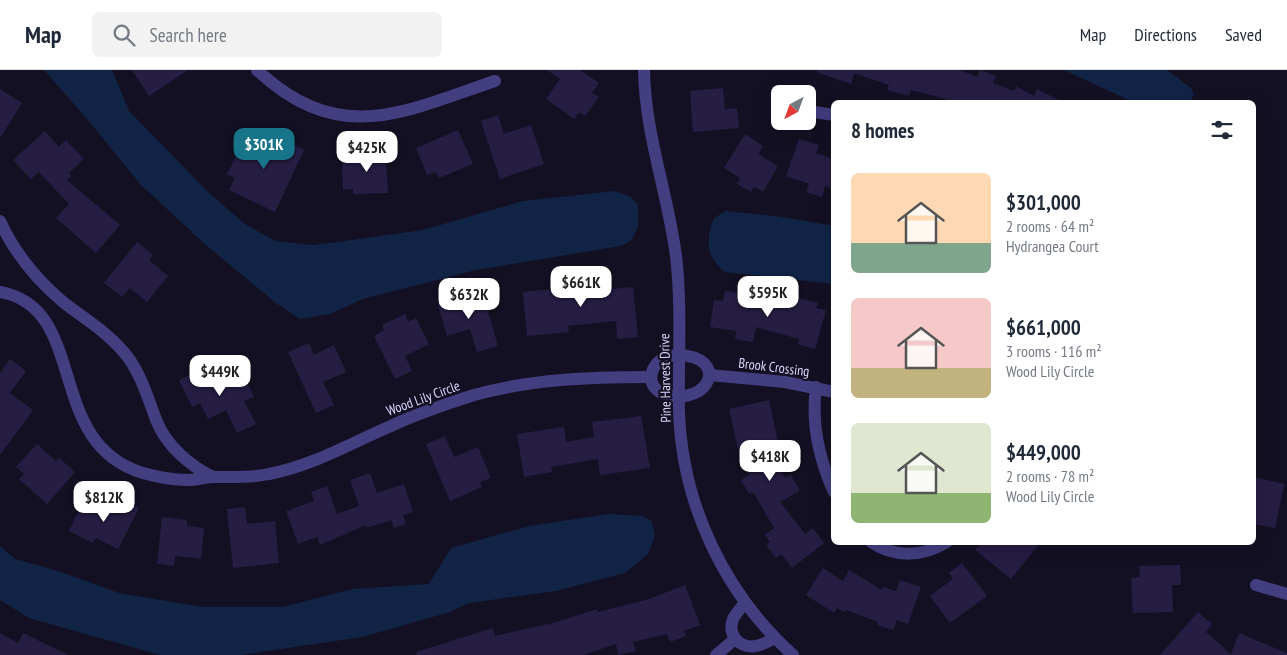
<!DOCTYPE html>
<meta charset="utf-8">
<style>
:root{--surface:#fff;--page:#f2f2f3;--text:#1f2937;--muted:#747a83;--line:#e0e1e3;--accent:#187589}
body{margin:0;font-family:"PT Sans Narrow",sans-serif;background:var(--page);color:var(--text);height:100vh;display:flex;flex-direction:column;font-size:19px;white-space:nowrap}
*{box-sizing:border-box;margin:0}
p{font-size:16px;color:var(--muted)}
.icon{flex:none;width:28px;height:28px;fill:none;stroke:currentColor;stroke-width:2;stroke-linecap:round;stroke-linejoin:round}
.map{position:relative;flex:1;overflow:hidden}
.drawer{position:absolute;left:831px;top:30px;width:425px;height:445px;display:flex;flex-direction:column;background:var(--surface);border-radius:8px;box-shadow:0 5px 20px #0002}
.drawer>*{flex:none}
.needle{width:32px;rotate:221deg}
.fabs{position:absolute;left:771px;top:15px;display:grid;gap:10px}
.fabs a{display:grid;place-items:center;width:45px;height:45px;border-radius:8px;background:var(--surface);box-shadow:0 5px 20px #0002;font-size:25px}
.price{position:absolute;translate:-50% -42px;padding:0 11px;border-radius:10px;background:#fff;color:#222;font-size:16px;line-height:32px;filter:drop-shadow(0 1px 2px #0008)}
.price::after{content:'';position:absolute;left:50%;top:30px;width:15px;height:11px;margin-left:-8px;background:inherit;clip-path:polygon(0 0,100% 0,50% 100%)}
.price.selected{background:var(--accent);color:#fff}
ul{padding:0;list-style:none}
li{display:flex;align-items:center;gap:15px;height:125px;padding:0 20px}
li span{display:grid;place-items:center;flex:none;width:140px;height:100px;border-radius:8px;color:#555}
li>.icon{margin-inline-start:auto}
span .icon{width:60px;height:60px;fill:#fffc;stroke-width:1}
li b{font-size:21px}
h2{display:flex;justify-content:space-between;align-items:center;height:60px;padding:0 20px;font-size:21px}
header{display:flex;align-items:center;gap:30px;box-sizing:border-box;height:70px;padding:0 25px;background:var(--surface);border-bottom:1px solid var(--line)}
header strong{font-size:24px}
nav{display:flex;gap:28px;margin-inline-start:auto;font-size:18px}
.search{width:350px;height:45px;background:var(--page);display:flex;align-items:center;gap:12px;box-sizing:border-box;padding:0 18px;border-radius:8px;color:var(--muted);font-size:19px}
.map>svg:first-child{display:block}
</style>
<header>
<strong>Map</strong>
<div class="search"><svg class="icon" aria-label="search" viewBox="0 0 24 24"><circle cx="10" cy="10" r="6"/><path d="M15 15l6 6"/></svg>Search here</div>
<nav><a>Map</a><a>Directions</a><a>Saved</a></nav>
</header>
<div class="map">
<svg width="1287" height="585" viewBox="0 0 1287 585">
<rect width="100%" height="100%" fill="#141023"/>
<g fill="#112446">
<polygon points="44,0 112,0 129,41 207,121 246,155 276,171 312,175 345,171 423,160 523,131 615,121 631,127 638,135 638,156 632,170 620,176 476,200 363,229 330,244 300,249 276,233 206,175 140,114 88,50"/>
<polygon points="1064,0 1167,0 1191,18 1194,25 1189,32 1133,32"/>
<path d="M726 141 782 147 834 156V214L725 202C705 186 706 170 714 148Z"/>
<polygon points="608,444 643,446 652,452 655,466 648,484 625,503 556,521 469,533 450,542 362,567 241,585 160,585 29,548 0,530 0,476 15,489 58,501 119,523 202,537 283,537 353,519 429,514 451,478 529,456"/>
</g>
<g fill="#261d43">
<polygon points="132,0 188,0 149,26"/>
<polygon points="547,0 580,0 599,13 592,23 599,27 585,46 579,42 574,49 546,29 560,9"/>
<polygon points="817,0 960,0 977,7 980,0 996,6 993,13 1014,21 1016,16 1034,26 1037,19 1063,32 945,32 946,29 911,20 909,26 887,20 889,15 854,3 851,14 817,2"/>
<polygon points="723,18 725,39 737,38 739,58 693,62 690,21"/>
<polygon points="0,19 22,33 0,68"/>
<polygon points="498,45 504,64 531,55 544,94 500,109 481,51"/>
<polygon points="261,60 304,80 275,142 229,120 235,108 227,104 243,72 253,77"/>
<polygon points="458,60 473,94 439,108 436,102 427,105 416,78"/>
<polygon points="45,61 59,77 66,70 84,89 69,103 71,106 67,110 120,155 96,183 56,148 69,134 39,102 31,109 13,90"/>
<polygon points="745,64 763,76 758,84 778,96 763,122 754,117 751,122 737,114 740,108 724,98"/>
<polygon points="799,69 819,75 816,83 834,89 834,108 831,118 825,116 822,127 806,122 809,114 786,106"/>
<polygon points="385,76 388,123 353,124 353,119 343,120 342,92 365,90 365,77"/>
<polygon points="137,172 153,185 149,190 168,206 147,232 130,218 122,227 104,213"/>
<polygon points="611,207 612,219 633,217 638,267 617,269 616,251 568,256 569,262 527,266 523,222 584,216 583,209"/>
<polygon points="725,221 760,227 760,228 787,236 790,226 818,233 816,238 826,240 815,279 798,274 799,269 756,257 753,272 735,269 736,261 710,257 714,230 723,231"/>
<polygon points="471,222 473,231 484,228 498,276 477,282 470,259 447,266 437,232"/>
<polygon points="405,244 408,252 416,248 429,274 405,286 412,301 395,309 374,266 384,260 382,255"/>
<polygon points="309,273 314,285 334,275 346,302 323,312 334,335 316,343 288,282"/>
<polygon points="10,289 26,301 10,323 33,340 0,385 0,303"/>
<polygon points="207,297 210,303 221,297 231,317 246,310 254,327 244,331 256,354 237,363 226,340 208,349 200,333 192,337 179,310"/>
<polygon points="769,330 778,372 767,374 785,408 791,405 800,421 780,432 805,464 813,458 824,473 792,498 781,484 776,488 766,475 770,472 765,465 774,458 753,422 749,424 741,410 749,405 740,388 729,339"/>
<polygon points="641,346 650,398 600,405 598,389 551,397 552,402 524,407 517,364 564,357 566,372 594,367 592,352"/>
<polygon points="445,366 454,387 478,377 491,408 480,412 482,417 450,431 426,374"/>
<polygon points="37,374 56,391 59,388 75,402 47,434 19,409 24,404 16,397"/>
<polygon points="370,403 377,423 404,414 413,442 403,445 406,454 394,458 391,450 367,458 366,455 320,475 317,467 298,474 286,441 314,431 311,422 327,416 337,444 359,436 350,410"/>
<polygon points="1254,407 1284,414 1275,458 1254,454"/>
<polygon points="120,429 139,438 118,479 96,468 93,473 69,461 84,430 112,444"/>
<polygon points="245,437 247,454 275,451 279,493 233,498 227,439"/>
<polygon points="162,447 187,450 187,456 204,458 201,489 175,486 174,496 157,494"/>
<polygon points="982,472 1041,472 1011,509 975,480"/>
<polygon points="962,493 987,526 950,553 930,526 953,509 949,503"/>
<polygon points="1180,495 1181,515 1172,515 1173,542 1133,543 1131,508 1140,507 1139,496"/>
<polygon points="823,498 843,511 849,500 882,520 883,517 896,521 900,510 921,517 908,554 897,550 893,560 877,555 878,552 846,540 845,542 837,538 834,543 806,525"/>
<polygon points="685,515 700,555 684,561 686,566 670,572 667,564 633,572 636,581 618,585 616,574 583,585 417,585 416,582 493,558 495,566 547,554 547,555 597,539 598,542 646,530"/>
<polygon points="1198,542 1212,554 1206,562 1231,584 1239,563 1287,583 1287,585 1160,585"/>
<polygon points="0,563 18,573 23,563 68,585 0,585"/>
</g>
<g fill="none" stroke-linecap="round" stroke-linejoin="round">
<g stroke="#423e7f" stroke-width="12">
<path d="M257 0C340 77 403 42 495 11"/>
<polyline points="808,41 834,45"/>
<path d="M0 151C14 182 37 210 63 232 85 249 109 263 127 286 142 306 148 329 157 352 167 376 190 396 213 407"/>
<path d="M0 222C90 238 43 373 143 403 157 407 173 410 188 410 197 410 206 407 215 407 233 407 251 408 269 404 312 396 351 373 391 356 418 343 446 334 474 325 532 309 591 307 650 307"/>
<path d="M679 285C729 287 711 335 667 325 646 320 647 297 664 288 669 286 674 285 679 285Z"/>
<polyline points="709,305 785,312 834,322"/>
<path d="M816 317C811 354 819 389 834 422"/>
<path d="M871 472C895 488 923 487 947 472"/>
<polyline points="1256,515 1287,524"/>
<path d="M745 533C741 538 736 543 733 549 727 565 740 579 756 576 763 575 769 571 775 568"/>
<polyline points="716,585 735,569"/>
</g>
<path stroke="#423e7f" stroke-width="12" d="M644 0C645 64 668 124 676 186 682 237 678 290 679 341 682 434 724 523 793 585"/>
</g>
<g text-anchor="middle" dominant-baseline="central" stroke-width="4.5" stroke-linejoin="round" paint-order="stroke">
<g font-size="14" fill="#dad5fc" stroke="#141023">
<text transform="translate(774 297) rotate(7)">Brook Crossing</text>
<text transform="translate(665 308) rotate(-91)">Pine Harvest Drive</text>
<text transform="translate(423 328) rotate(-20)">Wood Lily Circle</text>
</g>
</g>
</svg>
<div class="fabs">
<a><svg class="needle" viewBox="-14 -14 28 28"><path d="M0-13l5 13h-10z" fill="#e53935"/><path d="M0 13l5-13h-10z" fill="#747a83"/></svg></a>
</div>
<b class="price selected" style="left:264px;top:100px">$301K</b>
<b class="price" style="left:367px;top:103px">$425K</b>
<b class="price" style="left:581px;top:238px">$661K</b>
<b class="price" style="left:768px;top:248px">$595K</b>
<b class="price" style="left:469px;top:250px">$632K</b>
<b class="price" style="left:220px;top:327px">$449K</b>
<b class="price" style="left:770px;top:412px">$418K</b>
<b class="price" style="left:104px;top:453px">$812K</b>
<section class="drawer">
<h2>8 homes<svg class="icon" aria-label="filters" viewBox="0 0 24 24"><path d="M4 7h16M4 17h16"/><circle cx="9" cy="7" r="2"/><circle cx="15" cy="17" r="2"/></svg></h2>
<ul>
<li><span style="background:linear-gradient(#ffd9b3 70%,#7fa58c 0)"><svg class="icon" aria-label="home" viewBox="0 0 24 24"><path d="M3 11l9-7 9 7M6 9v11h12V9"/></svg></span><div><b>$301,000</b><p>2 rooms · 64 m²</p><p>Hydrangea Court</p></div></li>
<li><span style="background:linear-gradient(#f6c9c9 70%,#c2b280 0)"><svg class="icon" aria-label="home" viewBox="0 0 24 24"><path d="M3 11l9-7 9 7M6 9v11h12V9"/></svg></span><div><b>$661,000</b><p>3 rooms · 116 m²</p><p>Wood Lily Circle</p></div></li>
<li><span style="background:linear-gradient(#dfe7d0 70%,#8fb573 0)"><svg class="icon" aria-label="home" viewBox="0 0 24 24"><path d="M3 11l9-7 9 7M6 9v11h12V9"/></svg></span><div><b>$449,000</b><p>2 rooms · 78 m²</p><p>Wood Lily Circle</p></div></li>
</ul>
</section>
</div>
